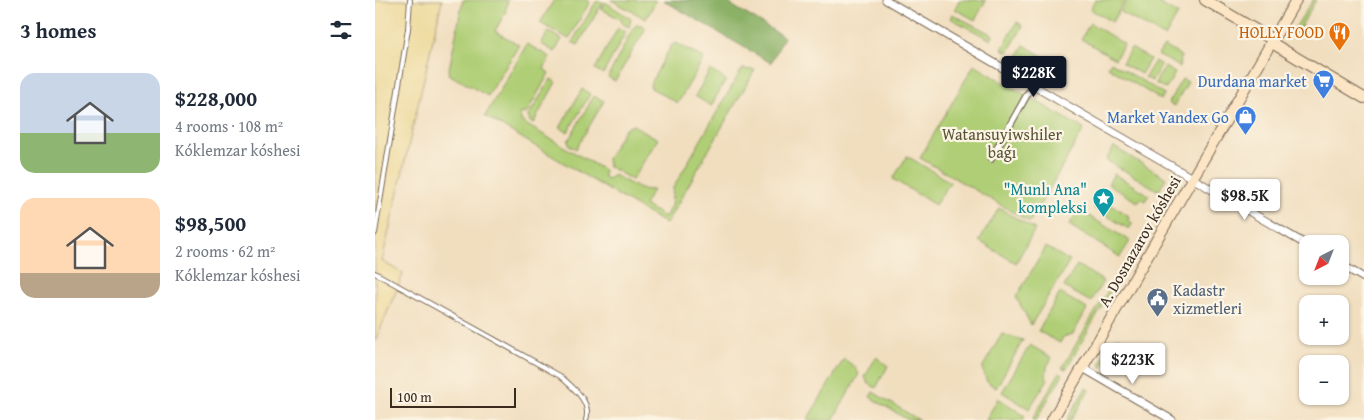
<!DOCTYPE html>
<meta charset="utf-8">
<style>
:root{--surface:#fff;--page:#f6f6f7;--text:#1f2937;--muted:#747a83;--accent:#111827}
body{margin:0;font-family:"Gentium Book Plus",serif;background:var(--page);color:var(--text);height:100vh;display:flex;flex-direction:column;font-size:19px;white-space:nowrap}
*{box-sizing:border-box;margin:0}
p{font-size:16px;color:var(--muted)}
.icon{flex:none;width:28px;height:28px;fill:none;stroke:currentColor;stroke-width:2;stroke-linecap:round;stroke-linejoin:round}
.map{position:relative;flex:1;overflow:hidden}
.sheet{display:flex;flex-direction:column;background:var(--surface);width:375px}
.sheet>*{flex:none}
.needle{width:32px;rotate:222deg}
.fabs{position:absolute;left:924px;top:235px;display:grid;gap:10px}
.fabs a{display:grid;place-items:center;width:50px;height:50px;border-radius:10px;background:var(--surface);box-shadow:0 1px 4px #0004;font-size:25px}
.scale{position:absolute;left:15px;bottom:12px;width:126px;box-sizing:border-box;padding-left:5px;border:2px solid #3b2a1e;border-top:0;font-size:14px;line-height:18px;white-space:nowrap;color:#3b2a1e;-webkit-text-stroke:4px #fcf5e5;paint-order:stroke}
.price{position:absolute;translate:-50% -42px;padding:0 11px;border-radius:5px;background:#fff;color:#222;font-size:16px;line-height:32px;filter:drop-shadow(0 1px 2px #0008)}
.price::after{content:'';position:absolute;left:50%;top:30px;width:15px;height:11px;margin-left:-8px;background:inherit;clip-path:polygon(0 0,100% 0,50% 100%)}
.price.selected{background:var(--accent);color:#fff}
ul{padding:0;list-style:none}
li{display:flex;align-items:center;gap:15px;height:125px;padding:0 20px}
li span{display:grid;place-items:center;flex:none;width:140px;height:100px;border-radius:15px;color:#555}
li>.icon{margin-inline-start:auto}
span .icon{width:60px;height:60px;fill:#fffc;stroke-width:1}
li b{font-size:21px}
h2{display:flex;justify-content:space-between;align-items:center;height:60px;padding:0 20px;font-size:21px}
main{display:flex;flex:1;min-height:0}
.map>svg:first-child{display:block}
</style>
<main>
<section class="sheet">
<h2>3 homes<svg class="icon" aria-label="filters" viewBox="0 0 24 24"><path d="M4 7h16M4 17h16"/><circle cx="9" cy="7" r="2"/><circle cx="15" cy="17" r="2"/></svg></h2>
<ul>
<li><span style="background:linear-gradient(#c9d6e8 60%,#8fb573 0)"><svg class="icon" aria-label="home" viewBox="0 0 24 24"><path d="M3 11l9-7 9 7M6 9v11h12V9"/></svg></span><div><b>$228,000</b><p>4 rooms · 108 m²</p><p>Kóklemzar kóshesi</p></div></li>
<li><span style="background:linear-gradient(#ffd9b3 75%,#b9a48a 0)"><svg class="icon" aria-label="home" viewBox="0 0 24 24"><path d="M3 11l9-7 9 7M6 9v11h12V9"/></svg></span><div><b>$98,500</b><p>2 rooms · 62 m²</p><p>Kóklemzar kóshesi</p></div></li>
</ul>
</section>
<div class="map">
<svg width="989" height="420" viewBox="0 0 989 420">
<rect width="100%" height="100%" fill="#fcf5e5"/>
<filter id="ink" filterUnits="userSpaceOnUse"><feTurbulence type="fractalNoise" baseFrequency=".02" numOctaves="2"/><feDisplacementMap in="SourceGraphic" scale="10" xChannelSelector="R" yChannelSelector="G"/><feConvolveMatrix kernelMatrix="1 2 1 2 8 2 1 2 1" color-interpolation-filters="sRGB"/></filter>
<filter id="wash" filterUnits="userSpaceOnUse"><feTurbulence type="fractalNoise" baseFrequency=".0096" numOctaves="4" result="noise"/><feDisplacementMap in="SourceGraphic" scale="20" xChannelSelector="R" yChannelSelector="G"/><feGaussianBlur stdDeviation="1.12" result="paint"/><feColorMatrix in="noise" values="0 0 0 0 0 0 0 0 0 0 0 0 0 0 0 0 0 1.4 0 .05"/><feComposite in="paint" operator="in"/></filter>
<g filter="url(#wash)">
<rect width="100%" height="100%" fill="#f1debf"/>
<g fill="#afce75" stroke="#757c4a">
<polygon points="88,0 133,0 130,13 120,31 144,45 113,96 73,74"/>
<polygon points="179,0 214,0 214,3 194,39 165,23"/>
<polygon points="236,0 279,0 281,1 271,19"/>
<polygon points="584,0 611,0 600,20 580,9"/>
<polygon points="720,0 750,0 737,22 715,9"/>
<polygon points="752,0 778,0 803,14 790,37 745,12"/>
<polygon points="938,0 941,0 922,33 918,31"/>
<polygon points="225,1 228,2 203,45 197,42 221,2"/>
<polygon points="230,2 256,19 254,27 246,23 247,20 226,9"/>
<polygon points="577,14 618,35 616,40 575,18"/>
<polygon points="642,22 648,26 633,52 627,49"/>
<polygon points="715,23 749,44 740,59 706,39"/>
<polygon points="262,25 266,25 271,28 240,81 233,77 258,28"/>
<polygon points="243,28 251,32 228,74 220,69"/>
<polygon points="173,32 187,39 180,52 166,44"/>
<polygon points="301,43 329,58 303,103 276,88 275,84 296,46"/>
<polygon points="152,44 175,57 169,69 174,73 151,114 146,113 144,114 147,122 229,170 229,177 233,179 239,175 265,189 278,190 269,205 290,217 296,206 298,188 367,69 380,70 291,224 110,116"/>
<polygon points="649,45 674,60 667,72 642,58"/>
<polygon points="789,46 806,56 805,67 783,55"/>
<polygon points="756,48 775,59 766,74 747,63"/>
<polygon points="780,61 786,65 777,81 770,77"/>
<polygon points="736,62 789,94 786,100 733,67"/>
<polygon points="599,65 709,129 655,222 545,158"/>
<polygon points="790,67 800,73 791,89 780,83"/>
<polygon points="335,70 351,80 336,106 320,96"/>
<polygon points="176,79 181,82 158,124 155,122 153,116"/>
<polygon points="807,79 813,82 799,106 793,103"/>
<polygon points="207,89 215,94 193,132 185,128"/>
<polygon points="219,96 229,101 201,149 194,145 193,141"/>
<polygon points="258,125 283,139 257,180 233,166 232,159 250,128"/>
<polygon points="739,147 791,178 784,191 731,160"/>
<polygon points="532,156 575,182 560,205 518,179"/>
<polygon points="739,174 774,195 770,201 766,199 762,202 733,184"/>
<polygon points="725,198 754,216 753,221 758,223 754,229 719,208"/>
<polygon points="624,208 660,229 641,263 604,241"/>
<polygon points="704,210 755,241 745,257 694,225"/>
<polygon points="671,247 695,261 656,325 641,297"/>
<polygon points="752,263 691,369 687,368 748,265"/>
<polygon points="702,265 728,281 716,302 689,287"/>
<polygon points="685,293 712,309 698,334 688,337 685,343 663,331"/>
<polygon points="627,334 648,340 621,388 612,382 607,368"/>
<polygon points="744,337 726,368 725,363 739,339"/>
<polygon points="655,345 677,358 672,366 671,377 673,379 654,409 627,392"/>
<polygon points="501,357 513,366 501,388 493,383 490,377"/>
<polygon points="469,359 480,367 484,374 458,420 432,420"/>
<polygon points="685,372 688,374 661,420 657,420"/>
<polygon points="711,388 714,390 696,420 692,420"/>
<polygon points="498,392 544,420 533,420 495,397"/>
<polygon points="623,398 650,416 648,420 611,420"/>
</g>
<polygon fill="#8bb166" stroke="#636e42" points="288,0 348,0 409,37 396,63"/>
<polygon fill="#eeda9e" stroke="#94825e" points="0,0 67,0 7,261 28,274 0,342"/>
</g>
<g filter="url(#ink)">
<g fill="none" stroke-linecap="round" stroke-linejoin="round">
<defs>
<g id="service">
<polyline points="0,233 33,29 35,0"/>
<path d="M0 273 185 376C197 387 217 401 211 420"/>
</g>
<polyline id="pedestrian" points="616,159 653,93"/>
<g id="minor">
<polyline points="511,0 932,245"/>
<polyline points="965,264 989,278"/>
<polyline points="708,368 797,420"/>
</g>
<g id="secondary">
<polyline points="830,0 898,40"/>
<polyline points="897,43 989,98"/>
<polyline points="677,420 921,0"/>
</g>
</defs>
<use href="#service" stroke="#7b6956" stroke-width="6"/>
<use href="#pedestrian" stroke="#7b6956" stroke-width="8"/>
<use href="#minor" stroke="#7b6956" stroke-width="9"/>
<use href="#secondary" stroke="#7b6956" stroke-width="12"/>
<use href="#service" stroke="#fff" stroke-width="4"/>
<use href="#pedestrian" stroke="#fff" stroke-width="5.5"/>
<use href="#minor" stroke="#fff" stroke-width="7"/>
<use href="#secondary" stroke="#fce5c4" stroke-width="10"/>
</g>
</g>
<defs>
<symbol id="restaurant-pin" viewBox="-11 -11 22 30"><path d="M0 17L-7.5 6A9.5 9.5 0 1 1 7.5 6Z" fill="#e8710a" stroke="#fcf5e5"/><path d="M-5-6h1v4h1v-4h1v4h1v-4h1v5L-1.5 .5V6h-2V.5L-5-1ZM5-6V6H3V1.5H1.5Q1.5-4 5-6Z" fill="#fff"/></symbol>
<symbol id="supermarket-pin" viewBox="-11 -11 22 30"><path d="M0 17L-7.5 6A9.5 9.5 0 1 1 7.5 6Z" fill="#3f7fe0" stroke="#fcf5e5"/><path d="M-6-5.5h2.5l.6 2H6L4.5 2H-2.5L-4.4-4H-6ZM-1.5 3.2a1.3 1.3 0 1 0 .1 0ZM3 3.2a1.3 1.3 0 1 0 .1 0Z" fill="#fff"/></symbol>
<symbol id="shop-pin" viewBox="-11 -11 22 30"><path d="M0 17L-7.5 6A9.5 9.5 0 1 1 7.5 6Z" fill="#3f7fe0" stroke="#fcf5e5"/><path d="M-5-2.5h2.3a2.7 3.5 0 0 1 5.4 0H5L5.5 6h-11ZM-1.5-2.5h3a1.5 2.3 0 0 0-3 0Z" fill="#fff"/></symbol>
<symbol id="sight-pin" viewBox="-11 -11 22 30"><path d="M0 17L-7.5 6A9.5 9.5 0 1 1 7.5 6Z" fill="#0f9aa8" stroke="#fcf5e5"/><path d="M0-6L1.8-2.2L6-1.7L2.9 1.2L3.7 5.4L0 3.3L-3.7 5.4L-2.9 1.2L-6-1.7L-1.8-2.2Z" fill="#fff"/></symbol>
<symbol id="civic-pin" viewBox="-11 -11 22 30"><path d="M0 17L-7.5 6A9.5 9.5 0 1 1 7.5 6Z" fill="#5c6f8a" stroke="#fcf5e5"/><path d="M-.6-6.5H3V-4.5H.6V-3L4-1V1h2V6H-6V1h2V-1L-.6-3ZM-1.2 2.5V6h2.4V2.5Z" fill="#fff"/></symbol>
</defs>
<g fill-rule="evenodd">
<use href="#restaurant-pin" x="952" y="20" width="25" height="34"/>
<use href="#supermarket-pin" x="936" y="68" width="25" height="34"/>
<use href="#shop-pin" x="858" y="104" width="25" height="34"/>
<use href="#sight-pin" x="716" y="186" width="25" height="34"/>
<use href="#civic-pin" x="770" y="286" width="25" height="34"/>
</g>
<g text-anchor="middle" dominant-baseline="central" stroke-width="4.5" stroke-linejoin="round" paint-order="stroke">
<g font-size="16" fill="#c56008" stroke="#fcf5e5" text-anchor="end">
<text x="949" y="32">HOLLY FOOD</text>
</g>
<g font-size="16" fill="#366cbe" stroke="#fcf5e5" text-anchor="end">
<text x="932" y="81">Durdana market</text>
<text x="854" y="117">Market Yandex Go</text>
</g>
<g font-size="16" fill="#585334" stroke="#fcf5e5">
<text x="627" y="134">Watansuyiwshiler<tspan x="627" dy="18">baǵı</tspan></text>
</g>
<g font-size="16" fill="#0d838f" stroke="#fcf5e5" text-anchor="end">
<text x="712" y="189">"Munlı Ana"<tspan x="712" dy="18">kompleksi</tspan></text>
</g>
<g font-size="16" fill="#3b2a1e" stroke="#fcf5e5">
<text transform="translate(764 241) rotate(-60)">A. Dosnazarov kóshesi</text>
</g>
<g font-size="16" fill="#4e5e75" stroke="#fcf5e5" text-anchor="start">
<text x="798" y="290">Kadastr<tspan x="798" dy="18">xizmetleri</tspan></text>
</g>
</g>
</svg>
<div class="fabs">
<a><svg class="needle" viewBox="-14 -14 28 28"><path d="M0-13l5 13h-10z" fill="#e53935"/><path d="M0 13l5-13h-10z" fill="#747a83"/></svg></a>
<a>+</a>
<a>−</a>
</div>
<div class="scale">100 m</div>
<b class="price selected" style="left:659px;top:98px">$228K</b>
<b class="price" style="left:870px;top:221px">$98.5K</b>
<b class="price" style="left:758px;top:385px">$223K</b>
</div>
</main>
